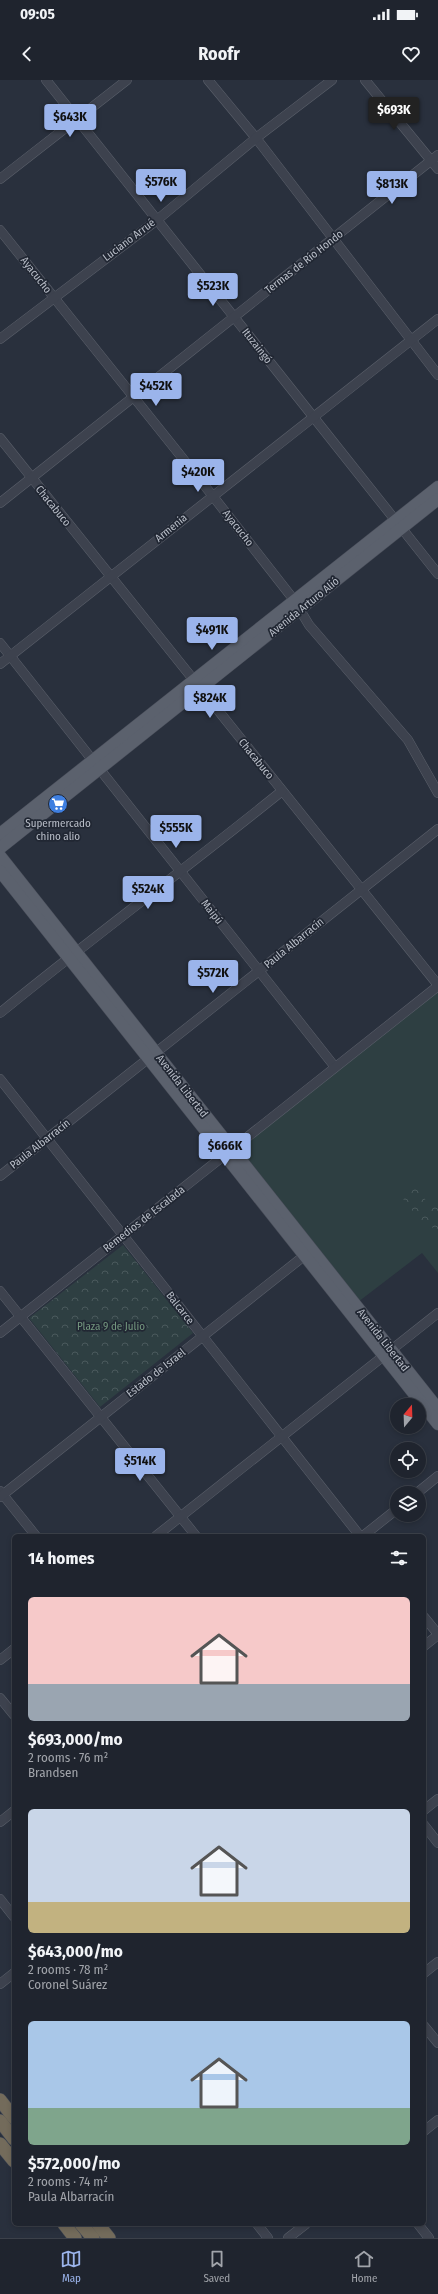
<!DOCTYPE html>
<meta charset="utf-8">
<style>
:root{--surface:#1f242e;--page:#2c303a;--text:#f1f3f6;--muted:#a1a4aa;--line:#3c414a;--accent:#9bb4eb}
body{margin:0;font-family:"Fira Sans Condensed",sans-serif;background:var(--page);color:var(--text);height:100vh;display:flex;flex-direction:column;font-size:15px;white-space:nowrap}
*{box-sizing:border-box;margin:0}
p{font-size:13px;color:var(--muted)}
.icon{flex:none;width:22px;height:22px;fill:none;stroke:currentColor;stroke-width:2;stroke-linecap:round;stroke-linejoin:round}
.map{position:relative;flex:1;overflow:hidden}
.details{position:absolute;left:12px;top:1454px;width:414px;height:692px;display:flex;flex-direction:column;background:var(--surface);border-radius:6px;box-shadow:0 2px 6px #0003,0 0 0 1px var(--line)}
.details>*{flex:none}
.needle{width:26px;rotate:19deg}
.controls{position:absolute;left:390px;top:1318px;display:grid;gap:8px}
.controls a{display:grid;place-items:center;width:36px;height:36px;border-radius:50%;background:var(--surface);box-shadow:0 2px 6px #0003,0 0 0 1px var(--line);font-size:20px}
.price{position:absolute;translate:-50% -34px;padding:0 9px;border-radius:4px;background:var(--accent);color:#111;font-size:13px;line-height:26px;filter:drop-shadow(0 1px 2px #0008)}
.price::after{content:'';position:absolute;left:50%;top:24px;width:12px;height:9px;margin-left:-6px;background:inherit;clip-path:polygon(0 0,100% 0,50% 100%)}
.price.selected{background:#222;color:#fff}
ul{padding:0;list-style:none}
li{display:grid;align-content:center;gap:8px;height:212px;padding:0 16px}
li span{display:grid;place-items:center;height:124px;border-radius:6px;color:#555}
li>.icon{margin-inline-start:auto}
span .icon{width:72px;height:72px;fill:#fffc;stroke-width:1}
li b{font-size:17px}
h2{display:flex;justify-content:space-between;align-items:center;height:48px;padding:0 16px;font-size:17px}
.status{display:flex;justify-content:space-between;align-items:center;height:28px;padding:0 20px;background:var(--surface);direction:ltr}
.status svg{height:11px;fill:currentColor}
header{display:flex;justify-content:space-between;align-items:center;height:52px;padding:0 16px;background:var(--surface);font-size:18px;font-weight:700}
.tab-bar{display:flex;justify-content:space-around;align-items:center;height:56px;border-top:1px solid var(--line);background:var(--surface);font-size:11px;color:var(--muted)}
.tab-bar a{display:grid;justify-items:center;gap:2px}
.tab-bar .selected{color:var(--accent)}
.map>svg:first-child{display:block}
</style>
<div class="status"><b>09:05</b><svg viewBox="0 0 49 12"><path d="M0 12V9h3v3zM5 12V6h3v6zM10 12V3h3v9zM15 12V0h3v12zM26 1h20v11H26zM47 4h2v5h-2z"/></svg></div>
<header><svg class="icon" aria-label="back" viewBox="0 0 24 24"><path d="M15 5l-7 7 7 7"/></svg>Roofr<svg class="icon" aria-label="heart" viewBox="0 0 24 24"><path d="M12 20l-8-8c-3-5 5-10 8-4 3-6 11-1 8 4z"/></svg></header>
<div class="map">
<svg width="438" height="2158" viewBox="0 0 438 2158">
<defs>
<pattern id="forest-crowns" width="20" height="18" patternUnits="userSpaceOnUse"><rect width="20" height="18" fill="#2e3f42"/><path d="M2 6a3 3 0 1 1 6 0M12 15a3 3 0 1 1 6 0" fill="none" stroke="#4a595c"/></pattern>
</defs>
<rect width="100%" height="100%" fill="#29303d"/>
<polygon fill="#2e3f42" points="438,912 438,1193 422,1173 358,1222 241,1072 246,1064"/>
<g fill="url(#forest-crowns)">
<path d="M411 1106 420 1107C424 1118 425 1124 438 1128V1150L431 1147 428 1142 418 1143 414 1141 412 1130 403 1124 405 1109Z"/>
<polygon points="123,1165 193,1253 100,1327 29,1238"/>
</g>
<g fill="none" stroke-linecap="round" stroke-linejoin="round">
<defs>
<g id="minor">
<polyline points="46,0 438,494"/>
<polyline points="208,0 256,58 438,295"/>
<polyline points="365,0 438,89"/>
<polyline points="0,99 127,0"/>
<polyline points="0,150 212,415 294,520 309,545 408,660 438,713"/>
<polyline points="0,259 157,140 256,58 332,0"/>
<polyline points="0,358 438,905"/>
<polyline points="0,423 438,75"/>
<polyline points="0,563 335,987"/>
<polyline points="0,584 438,239"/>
<path d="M0 933C93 857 189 786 282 711"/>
<polyline points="0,999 360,1456"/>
<polyline points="0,1096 438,749"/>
<polyline points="0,1211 196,1456"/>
<polyline points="0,1253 438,906"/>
<polyline points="0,1411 36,1456"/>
<polyline points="417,1413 438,1396"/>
<polyline points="0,1417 309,1172"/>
<polyline points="156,1456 438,1233"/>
<polyline points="363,1456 397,1429"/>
<polyline points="424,1537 438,1554"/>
<polyline points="424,1566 438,1555"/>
<polyline points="0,1580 14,1569"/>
<polyline points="0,1618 14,1635"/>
<polyline points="424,1730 438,1719"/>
<polyline points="0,1742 14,1731"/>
<polyline points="424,1745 438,1763"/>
<polyline points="0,1819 14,1837"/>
<polyline points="424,1893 438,1882"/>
<polyline points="0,1904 14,1893"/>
<polyline points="424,1946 438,1963"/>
<polyline points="424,2051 438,2040"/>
<polyline points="257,2144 268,2158"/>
<polyline points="418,2144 429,2158"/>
<polyline points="288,2158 306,2144"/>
</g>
<g id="major">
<polyline points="0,754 438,407"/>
<polyline points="0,768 438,419"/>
<polyline points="0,776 438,1329"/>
<polyline points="0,791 438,1344"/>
</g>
<g id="highway">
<polyline points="0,2020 14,2038"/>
<polyline points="0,2041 14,2059"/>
<polyline points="0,2064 14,2081"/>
<polyline points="64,2144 75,2158"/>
<polyline points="81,2144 93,2158"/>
<polyline points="98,2144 109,2158"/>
</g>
</defs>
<use href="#minor" stroke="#5b606b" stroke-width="10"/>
<use href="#major" stroke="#464b57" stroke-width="13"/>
<use href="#highway" stroke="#474d58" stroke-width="14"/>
<use href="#minor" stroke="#3d424e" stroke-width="9"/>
<use href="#major" stroke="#5b616d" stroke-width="12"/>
<use href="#highway" stroke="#736b5b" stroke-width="13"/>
</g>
<defs>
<symbol id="supermarket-disc" viewBox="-11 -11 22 22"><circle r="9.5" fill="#3f7fe0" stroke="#212733"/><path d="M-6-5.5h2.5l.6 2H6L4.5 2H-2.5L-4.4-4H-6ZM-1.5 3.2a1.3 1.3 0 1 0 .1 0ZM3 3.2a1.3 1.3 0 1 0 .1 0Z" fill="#fff"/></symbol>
</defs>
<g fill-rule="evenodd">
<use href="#supermarket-disc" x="47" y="713" width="22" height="22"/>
</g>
<g text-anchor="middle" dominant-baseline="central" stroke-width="3.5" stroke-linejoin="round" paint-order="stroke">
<g font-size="11" fill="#b9bec8" stroke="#212733">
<text transform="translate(129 160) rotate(-37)">Luciano Arrué</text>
<text transform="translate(304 182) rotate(-38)">Termas de Río Hondo</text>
<text transform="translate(36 195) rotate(52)">Ayacucho</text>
<text transform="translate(257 266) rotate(52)">Ituzaingó</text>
<text transform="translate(53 426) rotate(51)">Chacabuco</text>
<text transform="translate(171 448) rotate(-39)">Armenia</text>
<text transform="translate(238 448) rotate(52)">Ayacucho</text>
<text transform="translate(304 527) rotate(-39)">Avenida Arturo Alió</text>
<text transform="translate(256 679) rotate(51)">Chacabuco</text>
<text transform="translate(212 832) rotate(52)">Maipú</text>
<text transform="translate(294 863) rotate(-39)">Paula Albarracín</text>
<text transform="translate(182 1006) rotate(52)">Avenida Libertad</text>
<text transform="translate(40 1064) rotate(-38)">Paula Albarracín</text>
<text transform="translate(144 1139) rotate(-38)">Remedios de Escalada</text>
<text transform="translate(180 1228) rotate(52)">Balcarce</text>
<text transform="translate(383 1260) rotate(52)">Avenida Libertad</text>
<text transform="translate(156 1293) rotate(-38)">Estado de Israel</text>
</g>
<g font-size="11" fill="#b9bec8" stroke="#212733">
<text x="58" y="743">Supermercado<tspan x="58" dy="13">chino alio</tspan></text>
</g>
<g font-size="11" fill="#73967e" stroke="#212733">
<text x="111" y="1246">Plaza 9 de Julio</text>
</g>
</g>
</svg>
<div class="controls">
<a><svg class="needle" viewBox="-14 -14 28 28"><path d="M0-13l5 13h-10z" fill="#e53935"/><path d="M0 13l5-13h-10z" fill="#a1a4aa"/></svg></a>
<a><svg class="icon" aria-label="locate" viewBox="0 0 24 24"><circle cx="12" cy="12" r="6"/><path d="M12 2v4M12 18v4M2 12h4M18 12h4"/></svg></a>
<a><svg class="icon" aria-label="layers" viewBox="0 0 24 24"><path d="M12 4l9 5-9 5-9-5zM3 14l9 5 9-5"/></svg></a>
</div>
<b class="price selected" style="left:394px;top:51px">$693K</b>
<b class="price" style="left:70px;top:58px">$643K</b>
<b class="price" style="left:161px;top:123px">$576K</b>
<b class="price" style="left:392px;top:125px">$813K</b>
<b class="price" style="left:213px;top:227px">$523K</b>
<b class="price" style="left:156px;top:327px">$452K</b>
<b class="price" style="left:198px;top:413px">$420K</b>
<b class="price" style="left:212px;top:571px">$491K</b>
<b class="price" style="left:210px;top:639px">$824K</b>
<b class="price" style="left:176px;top:769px">$555K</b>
<b class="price" style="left:148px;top:830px">$524K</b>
<b class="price" style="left:213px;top:914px">$572K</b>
<b class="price" style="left:225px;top:1087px">$666K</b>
<b class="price" style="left:140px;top:1402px">$514K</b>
<section class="details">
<h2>14 homes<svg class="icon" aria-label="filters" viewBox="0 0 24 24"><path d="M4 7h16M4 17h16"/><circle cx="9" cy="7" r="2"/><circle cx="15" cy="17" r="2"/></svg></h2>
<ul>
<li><span style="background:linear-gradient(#f6c9c9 70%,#9aa5b1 0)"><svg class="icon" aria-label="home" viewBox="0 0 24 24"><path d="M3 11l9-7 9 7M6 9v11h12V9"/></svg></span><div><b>$693,000/mo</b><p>2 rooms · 76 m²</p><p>Brandsen</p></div></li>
<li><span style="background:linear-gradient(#c9d6e8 75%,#c2b280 0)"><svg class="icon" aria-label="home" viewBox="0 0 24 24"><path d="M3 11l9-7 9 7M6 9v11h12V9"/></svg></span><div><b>$643,000/mo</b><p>2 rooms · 78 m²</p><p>Coronel Suárez</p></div></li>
<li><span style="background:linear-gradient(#a9c7e8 70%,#7fa58c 0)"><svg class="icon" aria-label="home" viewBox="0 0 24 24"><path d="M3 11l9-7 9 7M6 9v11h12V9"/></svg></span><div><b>$572,000/mo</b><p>2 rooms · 74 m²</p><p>Paula Albarracín</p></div></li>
</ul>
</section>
</div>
<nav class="tab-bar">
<a class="selected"><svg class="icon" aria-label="map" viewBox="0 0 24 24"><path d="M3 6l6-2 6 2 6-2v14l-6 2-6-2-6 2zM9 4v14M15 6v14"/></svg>Map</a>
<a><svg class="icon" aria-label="saved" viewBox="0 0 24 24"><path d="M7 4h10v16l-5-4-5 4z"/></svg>Saved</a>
<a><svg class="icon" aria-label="home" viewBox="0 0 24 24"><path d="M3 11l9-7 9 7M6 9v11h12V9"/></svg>Home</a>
</nav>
